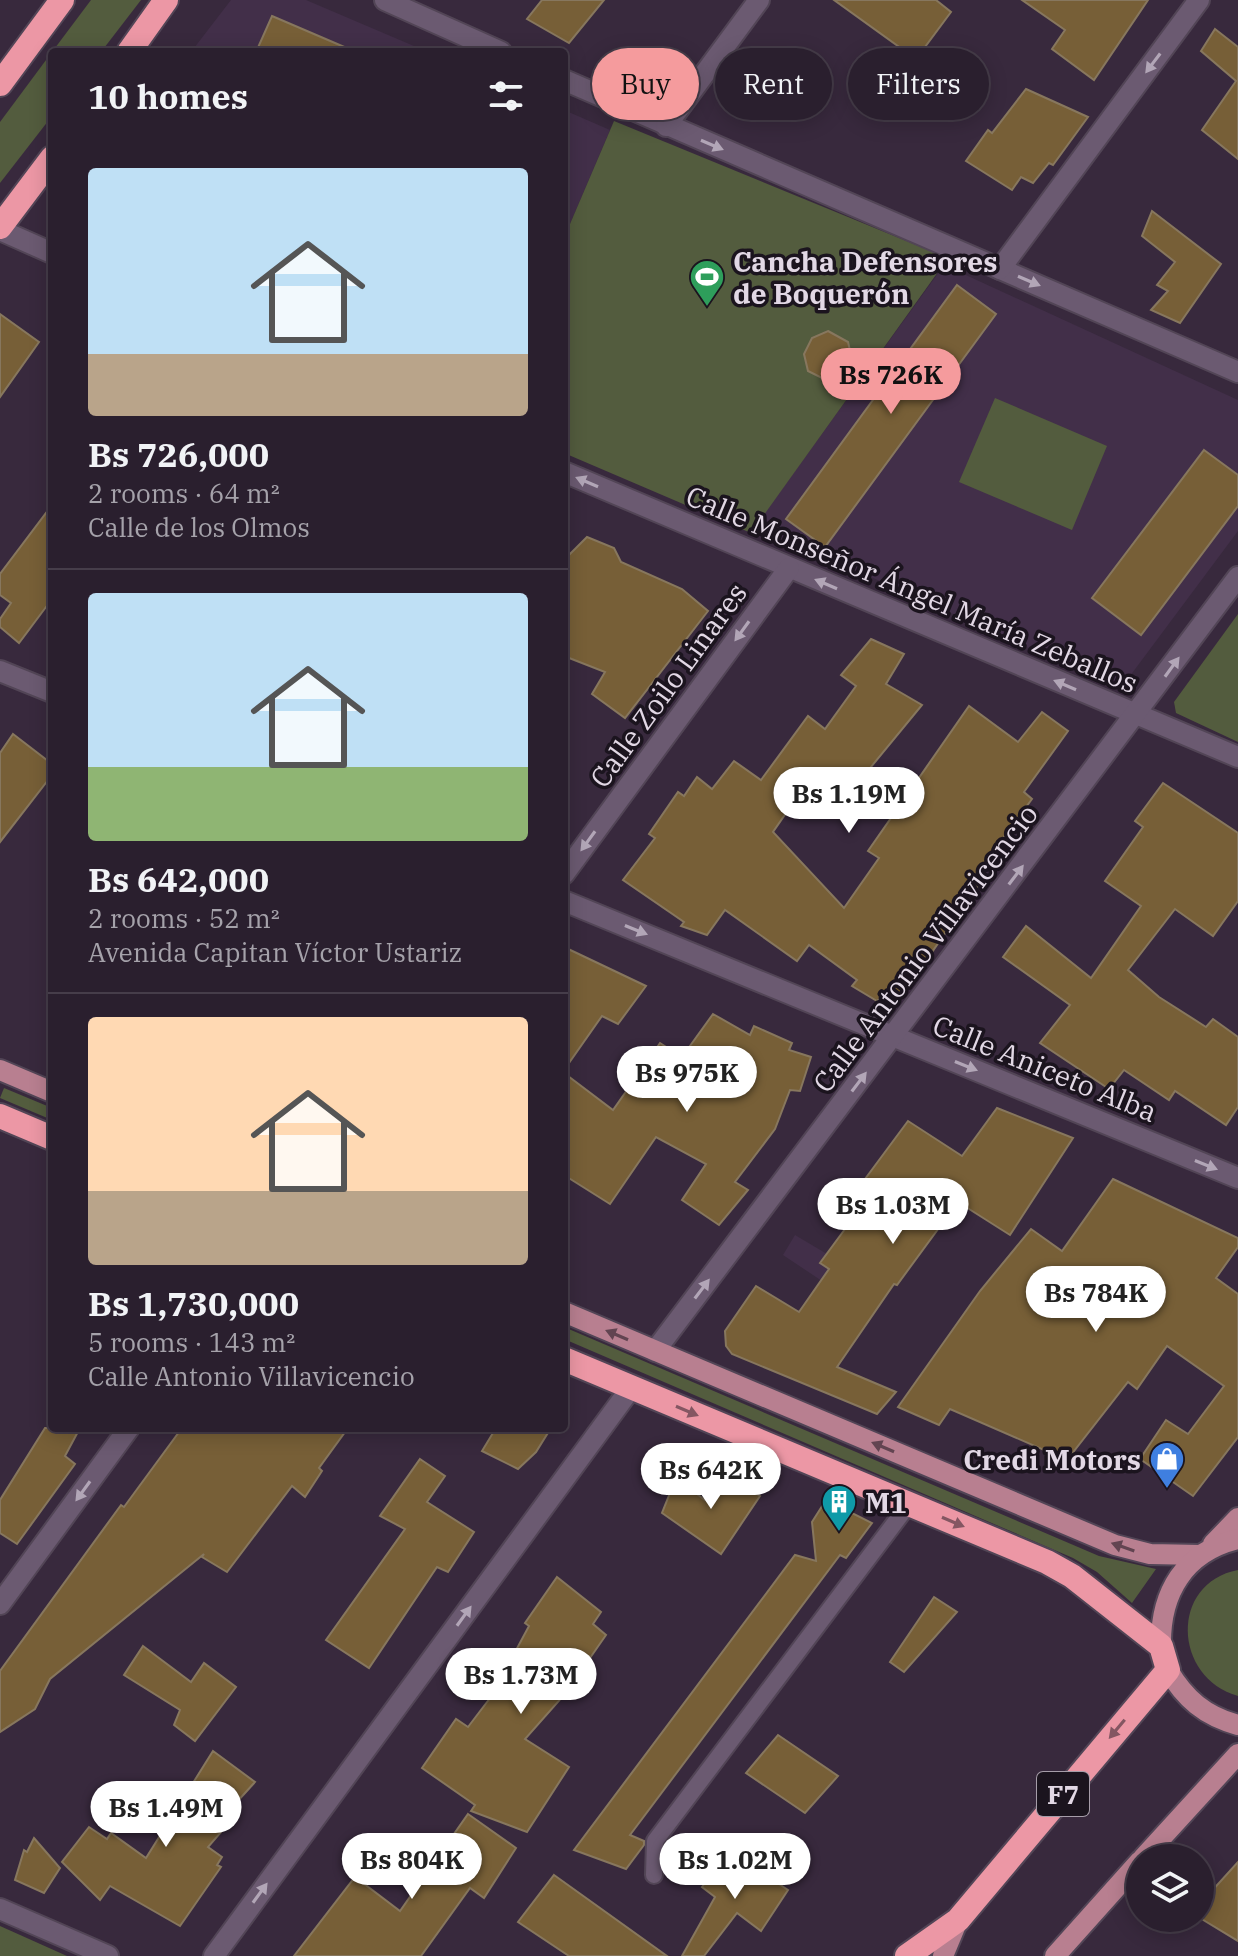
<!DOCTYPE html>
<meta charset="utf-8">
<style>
:root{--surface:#2a1f2e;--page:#362c3a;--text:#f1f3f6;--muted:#a5a2aa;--line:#463d4a;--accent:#f59b9d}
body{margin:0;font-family:"IBM Plex Serif",serif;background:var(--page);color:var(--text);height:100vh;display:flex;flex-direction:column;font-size:30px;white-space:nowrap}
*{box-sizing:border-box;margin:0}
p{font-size:26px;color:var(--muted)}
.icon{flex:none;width:44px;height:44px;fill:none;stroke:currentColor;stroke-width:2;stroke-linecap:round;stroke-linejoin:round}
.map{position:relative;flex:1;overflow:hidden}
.side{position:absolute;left:48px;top:48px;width:520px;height:1384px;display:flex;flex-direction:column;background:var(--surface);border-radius:8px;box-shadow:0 4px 20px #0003,0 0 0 2px var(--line)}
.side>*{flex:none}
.hud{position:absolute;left:592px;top:48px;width:526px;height:72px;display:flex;gap:16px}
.tools{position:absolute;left:1126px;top:1844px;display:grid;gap:16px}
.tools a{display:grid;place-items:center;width:88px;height:88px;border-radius:50%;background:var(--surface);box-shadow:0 4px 20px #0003,0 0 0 2px var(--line);font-size:40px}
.price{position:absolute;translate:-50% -68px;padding:0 18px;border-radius:28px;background:#fff;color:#222;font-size:26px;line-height:52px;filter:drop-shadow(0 2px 4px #0008)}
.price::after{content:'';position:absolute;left:50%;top:48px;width:24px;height:18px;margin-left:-12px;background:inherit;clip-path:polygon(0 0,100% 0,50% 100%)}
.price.active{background:var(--accent);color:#111}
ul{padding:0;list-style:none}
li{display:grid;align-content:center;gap:16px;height:424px;padding:0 40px}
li+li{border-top:2px solid var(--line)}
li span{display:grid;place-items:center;height:248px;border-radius:8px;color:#555}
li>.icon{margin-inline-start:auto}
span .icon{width:144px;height:144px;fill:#fffc;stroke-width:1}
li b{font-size:34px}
h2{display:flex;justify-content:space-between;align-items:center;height:96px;padding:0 40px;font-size:34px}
.pill{padding:0 28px;border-radius:36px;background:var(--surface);box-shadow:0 4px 20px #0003,0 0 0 2px var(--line);font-size:28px;line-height:72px}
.pill.active{background:var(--accent);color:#111}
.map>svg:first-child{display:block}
</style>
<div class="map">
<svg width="1238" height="1956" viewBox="0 0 1238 1956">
<rect width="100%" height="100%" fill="#38293d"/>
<g fill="#422f49">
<polygon points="231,0 306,0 428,52 191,52"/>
<polygon points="564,110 610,130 564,238"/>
<polygon points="944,265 1238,400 1238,531 1127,680 1106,683 756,525"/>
<polygon points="795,1235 827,1254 821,1264 833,1272 825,1283 783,1255"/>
</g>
<g fill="#535c3e">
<polygon points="91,0 141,0 101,52 52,52"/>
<polygon points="52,52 52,116 0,183 0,122"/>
<polygon points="614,121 948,258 751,533 564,453 564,238"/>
<polygon points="995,398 1107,446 1072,530 959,482"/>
<polygon points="1238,614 1238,742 1176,713 1174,702"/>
<polygon points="4,1088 52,1108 52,1120 0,1098"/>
<polygon points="564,1327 1099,1556 1156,1569 1132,1603 1097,1572 1073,1558 564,1339"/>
<path d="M1238 1570V1696C1173 1678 1169 1583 1238 1570Z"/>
<polygon points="0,1926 67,1956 0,1956"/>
</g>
<g fill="#775f37" stroke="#87775e" stroke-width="2">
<polygon points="542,0 604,0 569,43 527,19"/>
<polygon points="834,0 936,0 951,12 916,59"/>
<polygon points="1022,0 1148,0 1094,80 1052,49 1065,30"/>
<polygon points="272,16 356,52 256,52"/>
<polygon points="1215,29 1238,47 1238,159 1202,130 1236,81 1201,51"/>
<polygon points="1026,89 1088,117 1053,165 1049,163 1033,183 1021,177 1012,190 966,161 988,130 992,133"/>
<polygon points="1152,211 1221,264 1180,323 1151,310 1168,291 1157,285 1175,262 1142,236"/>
<polygon points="957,285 996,314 825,547 786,519"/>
<polygon points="0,314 39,342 0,397"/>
<polygon points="828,331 848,342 855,372 830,382 808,371 804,354 812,338"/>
<polygon points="1204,450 1238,475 1238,506 1141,635 1092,598"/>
<polygon points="52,505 52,599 19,643 0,627 0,619 11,603 0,595 0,574"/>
<polygon points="587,537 614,548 621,562 682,589 708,611 625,718 592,694 605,672 564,656 564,560"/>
<polygon points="871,639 904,654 886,684 922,705 838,807 807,783 773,832 844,908 879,858 868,851 969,706 1018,742 1042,712 1068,731 1024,792 1032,799 974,877 981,881 910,984 897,997 888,991 877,1001 852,986 857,980 809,945 797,961 725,910 707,935 681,926 684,922 623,880 655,838 649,834 678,792 684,796 697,777 712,789 734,761 761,780 808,716 825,729 856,686 841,675"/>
<polygon points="13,734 52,764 52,775 0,842 0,753"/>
<polygon points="1163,783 1238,833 1238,901 1213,936 1175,909 1128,970 1159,997 1206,1027 1213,1019 1238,1037 1238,1107 1226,1125 1175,1091 1169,1100 1124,1070 1109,1089 1040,1043 1070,1005 1003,957 1026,926 1091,978 1141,906 1105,881 1143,827 1135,821"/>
<polygon points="564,947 646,986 618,1024 602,1016 564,1070"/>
<polygon points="713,1014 750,1035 754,1026 792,1043 789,1050 811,1057 800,1091 790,1090 775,1129 735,1182 748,1190 719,1225 682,1200 706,1164 656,1137 610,1204 564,1175 564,1073 613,1110 660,1043 682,1057"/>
<polygon points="997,1108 1073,1138 1010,1235 958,1202 897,1285 894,1284 837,1367 896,1392 877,1414 732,1354 726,1346 725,1331 756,1286 799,1312 829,1269 820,1263 859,1210 848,1202 908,1121 962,1156"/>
<polygon points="1113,1179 1238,1238 1238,1247 1216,1278 1238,1294 1238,1437 1193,1496 1140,1459 1166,1420 1188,1434 1224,1386 1167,1346 1137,1389 1128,1382 1067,1460 950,1409 939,1425 898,1407 980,1291 1031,1229 1062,1251"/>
<polygon points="45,1428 80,1428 65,1456 75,1464 17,1544 0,1533 0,1500"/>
<polygon points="182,1428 348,1428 319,1468 322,1471 305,1497 292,1486 227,1572 202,1557 204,1554 50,1679 35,1709 0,1732 0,1671 121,1505 124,1507"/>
<polygon points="496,1428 551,1428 536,1452 518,1469 482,1451"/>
<polygon points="420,1459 445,1476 427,1502 474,1532 448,1572 437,1567 369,1668 326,1640 405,1529 380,1516"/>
<polygon points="726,1474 760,1496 721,1554 662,1513 676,1478 705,1500"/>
<polygon points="826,1500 872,1523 846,1558 840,1555 630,1835 644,1841 644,1845 626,1869 574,1850 795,1555 816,1561 812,1522"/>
<polygon points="557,1577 601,1612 593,1624 606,1635 565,1694 525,1739 569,1767 527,1832 471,1811 475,1805 422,1768 456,1719 468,1727 522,1656 515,1652 529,1626 525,1623"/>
<polygon points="934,1597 957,1612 904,1672 890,1662"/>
<polygon points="143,1646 191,1682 204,1663 236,1687 195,1741 174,1725 180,1710 124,1675"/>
<polygon points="778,1735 838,1776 805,1813 746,1773"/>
<polygon points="213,1751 255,1782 215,1826 222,1831 208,1847 222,1857 217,1865 221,1867 180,1926 110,1886 100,1900 62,1862 89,1827 107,1839 111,1833 146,1858"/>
<polygon points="468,1814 516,1848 484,1898 470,1888 421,1956 294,1956 355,1877 400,1911"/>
<polygon points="34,1838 60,1868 44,1893 15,1880 24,1850 27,1852"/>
<polygon points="730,1851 788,1890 761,1931 737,1913 704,1956 682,1956 715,1897 702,1887"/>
<polygon points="1238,1862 1238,1941 1200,1918 1200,1904"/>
<polygon points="554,1875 667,1956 569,1956 518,1922"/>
</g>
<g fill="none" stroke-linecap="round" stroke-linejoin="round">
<defs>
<polyline id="lane" points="654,1875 655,1841 909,1504"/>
<g id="street">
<polyline points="385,0 501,52"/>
<polyline points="564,80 1238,372"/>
<polyline points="666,126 759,0"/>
<polyline points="0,230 52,253"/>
<polyline points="1000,269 1199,0"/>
<polyline points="564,472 1238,757"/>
<polyline points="0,671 52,692"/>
<polyline points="564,874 789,568"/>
<polyline points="564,901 1238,1178"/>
<polyline points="655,1351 1238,577"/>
<polyline points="0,1604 129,1428"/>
<polyline points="0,1909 108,1956"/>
<polyline points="214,1956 631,1388"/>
</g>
<g id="primary">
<polyline points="0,1070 52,1092"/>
<polyline points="564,1312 1115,1545 1150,1554 1200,1555"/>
<polyline points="1213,1544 1238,1518"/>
<path d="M1161 1646C1160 1593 1184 1552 1238 1539"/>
<path d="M1168 1670C1185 1699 1205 1716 1238 1725"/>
<polyline points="1143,1858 1238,1754"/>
<polyline points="943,1956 958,1920"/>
<polyline points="1055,1956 1140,1861"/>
</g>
<g id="highway">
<polyline points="129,52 166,0"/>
<polyline points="0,84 62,0"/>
<polyline points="0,227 52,158"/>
<polyline points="0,1116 52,1138"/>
<polyline points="564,1359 1047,1562 1072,1576 1161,1646 1168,1670 958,1920 907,1956"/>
</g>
</defs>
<use href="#lane" stroke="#524556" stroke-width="20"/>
<use href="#street" stroke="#524556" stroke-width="24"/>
<use href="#primary" stroke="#524556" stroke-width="24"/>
<use href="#highway" stroke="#524556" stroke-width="28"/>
<use href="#lane" stroke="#6b5a71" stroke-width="16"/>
<use href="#street" stroke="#6b5a71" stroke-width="20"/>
<use href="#primary" stroke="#b87f90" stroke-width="20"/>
<use href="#highway" stroke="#ec97a5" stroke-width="24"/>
</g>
<defs><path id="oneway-solid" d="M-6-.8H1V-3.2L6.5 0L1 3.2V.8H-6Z" transform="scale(2)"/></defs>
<g fill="#b2a6b7">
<use href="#oneway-solid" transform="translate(1153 63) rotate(127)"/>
<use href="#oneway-solid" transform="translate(712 145) rotate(23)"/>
<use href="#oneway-solid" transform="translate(1029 281) rotate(23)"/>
<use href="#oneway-solid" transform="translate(587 482) rotate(-157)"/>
<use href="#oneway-solid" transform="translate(826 584) rotate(-157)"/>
<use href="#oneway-solid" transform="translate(742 631) rotate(126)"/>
<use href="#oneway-solid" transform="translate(1172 667) rotate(-54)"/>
<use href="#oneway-solid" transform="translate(1065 685) rotate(-157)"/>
<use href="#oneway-solid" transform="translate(588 841) rotate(126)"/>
<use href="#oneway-solid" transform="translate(1016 875) rotate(-53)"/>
<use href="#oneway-solid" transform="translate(636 930) rotate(22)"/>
<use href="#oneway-solid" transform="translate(966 1066) rotate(22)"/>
<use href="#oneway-solid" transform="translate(859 1082) rotate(-53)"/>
<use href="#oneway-solid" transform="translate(1206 1165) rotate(22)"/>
<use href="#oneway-solid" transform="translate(702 1289) rotate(-53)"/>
<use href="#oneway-solid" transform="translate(83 1491) rotate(126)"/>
<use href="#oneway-solid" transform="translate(464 1616) rotate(-54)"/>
<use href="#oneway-solid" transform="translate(260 1893) rotate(-54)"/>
</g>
<g fill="#624451">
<use href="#oneway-solid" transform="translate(617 1335) rotate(-157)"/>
<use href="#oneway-solid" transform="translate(883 1447) rotate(-157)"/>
<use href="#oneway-solid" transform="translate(1123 1547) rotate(-161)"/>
</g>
<g fill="#845662">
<use href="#oneway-solid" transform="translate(687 1411) rotate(23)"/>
<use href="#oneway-solid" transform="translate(953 1522) rotate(23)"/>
<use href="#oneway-solid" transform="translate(1117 1729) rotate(130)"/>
</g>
<defs>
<symbol id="stadium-pin" viewBox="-11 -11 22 30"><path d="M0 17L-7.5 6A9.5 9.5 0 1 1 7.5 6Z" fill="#2e9e5b" stroke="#1b141e"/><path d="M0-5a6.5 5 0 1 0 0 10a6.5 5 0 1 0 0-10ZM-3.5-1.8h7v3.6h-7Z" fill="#fff"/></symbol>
<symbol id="shop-pin" viewBox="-11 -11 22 30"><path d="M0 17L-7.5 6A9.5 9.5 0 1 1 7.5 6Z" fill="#3f7fe0" stroke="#1b141e"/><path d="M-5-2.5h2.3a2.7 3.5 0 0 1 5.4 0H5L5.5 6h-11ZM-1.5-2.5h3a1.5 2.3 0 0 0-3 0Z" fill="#fff"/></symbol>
<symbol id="building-pin" viewBox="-11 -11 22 30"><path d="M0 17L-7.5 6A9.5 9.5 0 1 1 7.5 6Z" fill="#0f9aa8" stroke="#1b141e"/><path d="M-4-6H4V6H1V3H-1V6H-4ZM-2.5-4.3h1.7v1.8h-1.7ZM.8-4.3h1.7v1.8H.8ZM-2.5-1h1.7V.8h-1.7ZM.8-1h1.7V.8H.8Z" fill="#fff"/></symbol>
</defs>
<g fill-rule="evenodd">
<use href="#stadium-pin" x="687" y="257" width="40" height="54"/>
<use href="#shop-pin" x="1147" y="1439" width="40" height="54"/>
<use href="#building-pin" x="819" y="1482" width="40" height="54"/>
</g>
<g text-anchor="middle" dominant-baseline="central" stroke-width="7" stroke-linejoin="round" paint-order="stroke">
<rect fill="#1b141e" stroke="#a69da9" stroke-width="2" x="1037" y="1772" width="52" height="44" rx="6"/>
<g font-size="26" font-weight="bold" fill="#e2d8e5">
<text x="1063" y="1794">F7</text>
</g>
<g font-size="28" font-weight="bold" fill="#e2d8e5" stroke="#1b141e" text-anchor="start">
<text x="733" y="261">Cancha Defensores<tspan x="733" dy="32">de Boquerón</tspan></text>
<text x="1141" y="1459" text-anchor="end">Credi Motors</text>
<text x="865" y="1502">M1</text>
</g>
<g font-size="28" fill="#e2d8e5" stroke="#1b141e">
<text transform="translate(912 589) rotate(23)">Calle Monseñor Ángel María Zeballos</text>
<text transform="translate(668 685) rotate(-54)">Calle Zoilo Linares</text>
<text transform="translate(925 948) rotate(-53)">Calle Antonio Villavicencio</text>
<text transform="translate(1045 1068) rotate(22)">Calle Aniceto Alba</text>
</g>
</g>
</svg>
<div class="tools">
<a><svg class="icon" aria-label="layers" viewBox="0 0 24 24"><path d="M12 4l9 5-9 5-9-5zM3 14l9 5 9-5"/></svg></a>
</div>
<b class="price active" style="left:891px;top:416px">Bs 726K</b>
<b class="price" style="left:849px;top:835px">Bs 1.19M</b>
<b class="price" style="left:687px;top:1114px">Bs 975K</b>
<b class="price" style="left:893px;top:1246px">Bs 1.03M</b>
<b class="price" style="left:1096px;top:1334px">Bs 784K</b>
<b class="price" style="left:711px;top:1511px">Bs 642K</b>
<b class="price" style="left:521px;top:1716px">Bs 1.73M</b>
<b class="price" style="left:166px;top:1849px">Bs 1.49M</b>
<b class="price" style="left:412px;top:1901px">Bs 804K</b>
<b class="price" style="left:735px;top:1901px">Bs 1.02M</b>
<div class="hud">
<a class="pill active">Buy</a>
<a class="pill">Rent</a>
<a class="pill">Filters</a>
</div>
<section class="side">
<h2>10 homes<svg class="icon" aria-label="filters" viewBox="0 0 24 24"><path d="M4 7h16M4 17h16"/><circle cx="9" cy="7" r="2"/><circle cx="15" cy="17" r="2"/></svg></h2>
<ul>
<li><span style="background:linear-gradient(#bfe0f5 75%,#b9a48a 0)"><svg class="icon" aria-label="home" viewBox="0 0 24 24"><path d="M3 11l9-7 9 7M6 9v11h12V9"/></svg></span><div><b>Bs 726,000</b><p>2 rooms · 64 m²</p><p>Calle de los Olmos</p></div></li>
<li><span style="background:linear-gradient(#bfe0f5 70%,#8fb573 0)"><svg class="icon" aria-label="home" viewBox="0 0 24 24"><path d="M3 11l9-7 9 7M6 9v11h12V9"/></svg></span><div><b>Bs 642,000</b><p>2 rooms · 52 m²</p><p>Avenida Capitan Víctor Ustariz</p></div></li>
<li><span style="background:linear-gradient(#ffd9b3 70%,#b9a48a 0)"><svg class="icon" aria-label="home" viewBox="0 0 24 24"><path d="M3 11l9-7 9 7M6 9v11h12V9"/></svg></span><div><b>Bs 1,730,000</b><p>5 rooms · 143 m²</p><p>Calle Antonio Villavicencio</p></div></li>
</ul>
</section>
</div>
